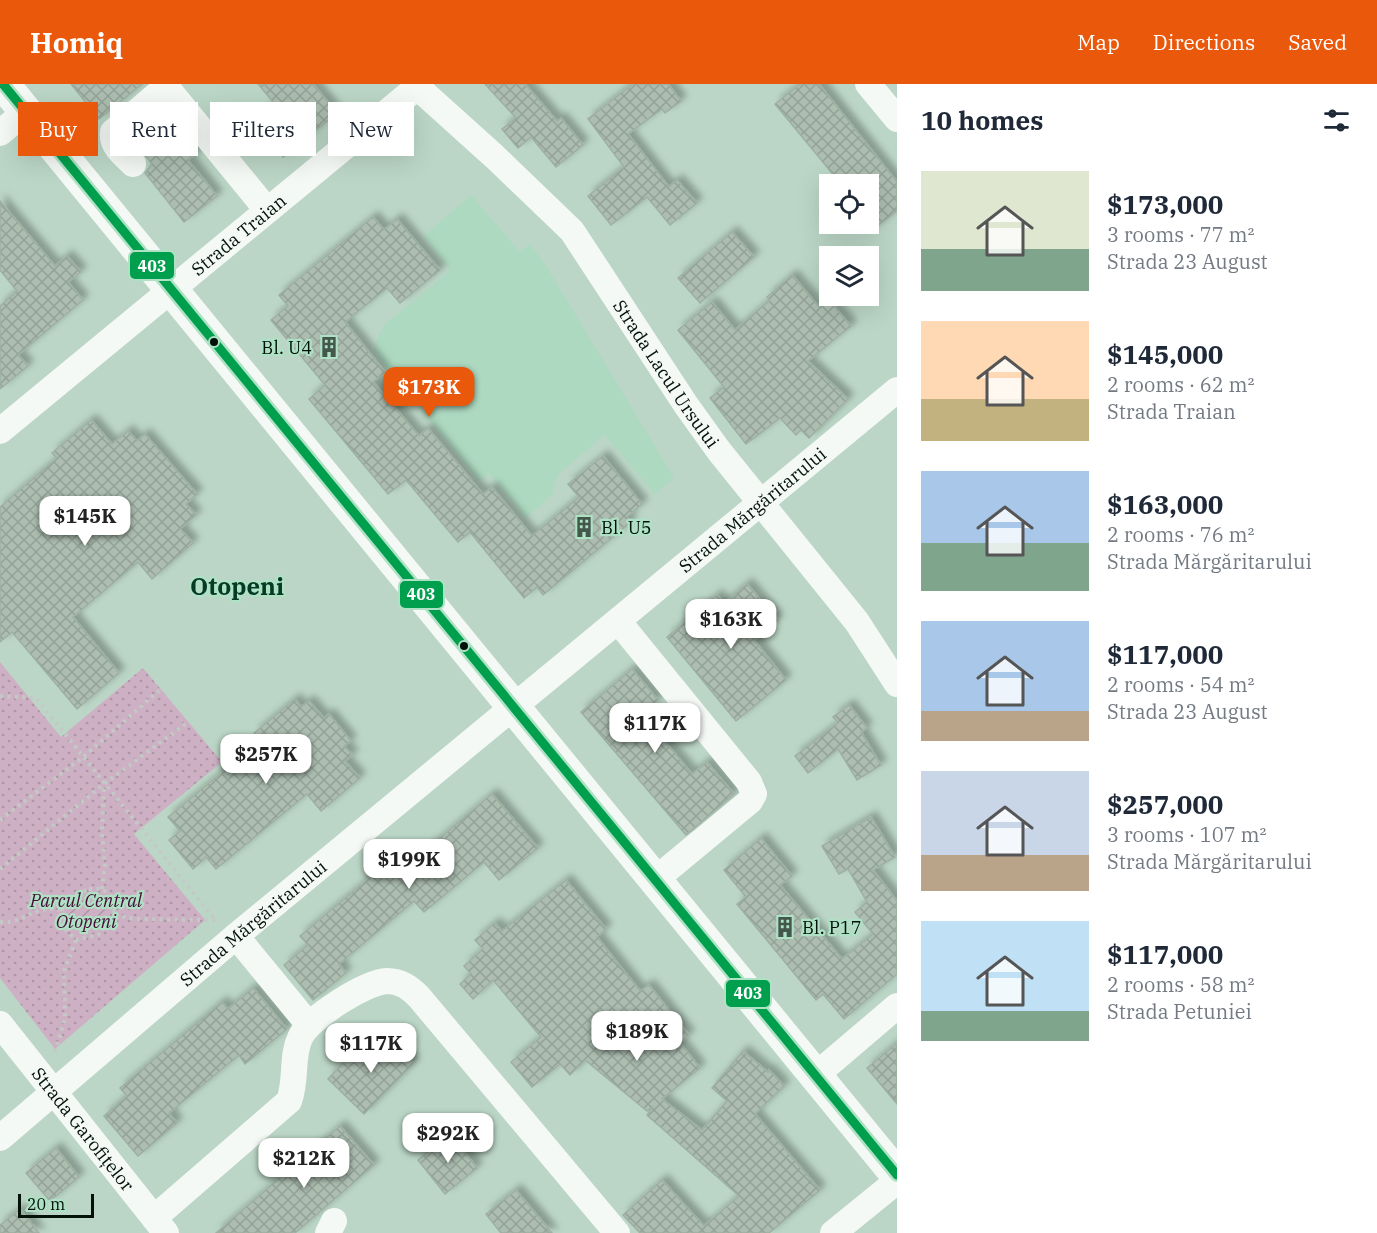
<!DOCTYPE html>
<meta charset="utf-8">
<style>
:root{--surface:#fff;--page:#f6f6f7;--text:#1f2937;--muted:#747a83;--accent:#ea580c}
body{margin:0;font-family:"IBM Plex Serif",serif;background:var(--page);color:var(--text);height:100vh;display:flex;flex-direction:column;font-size:22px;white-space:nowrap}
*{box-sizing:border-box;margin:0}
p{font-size:20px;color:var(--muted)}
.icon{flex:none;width:33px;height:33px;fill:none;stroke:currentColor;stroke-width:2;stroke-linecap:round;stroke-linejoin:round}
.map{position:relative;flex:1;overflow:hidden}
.panel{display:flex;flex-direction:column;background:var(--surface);width:480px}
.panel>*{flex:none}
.guide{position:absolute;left:18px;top:18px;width:570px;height:54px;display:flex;gap:12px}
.buttons{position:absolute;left:819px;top:90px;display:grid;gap:12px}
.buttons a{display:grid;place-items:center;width:60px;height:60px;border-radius:0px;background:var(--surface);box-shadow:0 6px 24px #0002;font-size:30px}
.scale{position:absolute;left:18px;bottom:15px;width:76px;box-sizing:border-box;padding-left:6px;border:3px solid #021209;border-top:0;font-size:16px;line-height:21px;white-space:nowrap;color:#021209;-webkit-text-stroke:4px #afe2c5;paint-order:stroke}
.price{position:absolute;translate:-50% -51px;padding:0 14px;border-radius:12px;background:#fff;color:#222;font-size:20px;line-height:39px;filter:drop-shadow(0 2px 3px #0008)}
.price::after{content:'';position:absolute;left:50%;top:36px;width:18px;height:14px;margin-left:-9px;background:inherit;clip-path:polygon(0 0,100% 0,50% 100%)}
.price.on{background:var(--accent);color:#fff}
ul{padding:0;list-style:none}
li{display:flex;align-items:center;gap:18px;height:150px;padding:0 24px}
li span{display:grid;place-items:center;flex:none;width:168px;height:120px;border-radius:0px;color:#555}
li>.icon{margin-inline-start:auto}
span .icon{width:72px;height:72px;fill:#fffc;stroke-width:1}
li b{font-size:26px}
h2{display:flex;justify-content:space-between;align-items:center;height:72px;padding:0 24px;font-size:26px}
.tag{padding:0 21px;border-radius:0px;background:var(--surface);box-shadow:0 6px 24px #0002;font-size:21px;line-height:54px}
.tag.on{background:var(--accent);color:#fff}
header{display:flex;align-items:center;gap:36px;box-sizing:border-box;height:84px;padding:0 30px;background:var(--accent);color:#fff}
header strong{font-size:28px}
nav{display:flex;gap:33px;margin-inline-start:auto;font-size:21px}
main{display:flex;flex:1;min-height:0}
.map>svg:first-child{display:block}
</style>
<header>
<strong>Homiq</strong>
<nav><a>Map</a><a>Directions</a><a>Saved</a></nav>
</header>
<main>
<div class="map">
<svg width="897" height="1149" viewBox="0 0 897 1149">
<defs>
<pattern id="park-dots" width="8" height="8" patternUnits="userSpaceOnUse" patternTransform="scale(1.5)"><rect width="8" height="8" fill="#ceb0c4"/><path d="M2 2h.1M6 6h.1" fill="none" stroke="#af96a7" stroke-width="1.8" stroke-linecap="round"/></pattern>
<pattern id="garden-furrows" width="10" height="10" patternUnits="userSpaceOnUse" patternTransform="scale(1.5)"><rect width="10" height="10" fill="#ceb0c4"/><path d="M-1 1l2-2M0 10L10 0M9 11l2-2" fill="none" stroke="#af96a7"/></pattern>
<pattern id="building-cross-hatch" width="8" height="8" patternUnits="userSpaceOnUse" patternTransform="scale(1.5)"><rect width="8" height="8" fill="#adbeb1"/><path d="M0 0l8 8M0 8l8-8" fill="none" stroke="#93a297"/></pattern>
<filter id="shadow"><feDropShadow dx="5.5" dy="-5.5" stdDeviation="3" flood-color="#0004"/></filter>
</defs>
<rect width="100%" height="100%" fill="#bbd6c6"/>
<polygon fill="#add9c0" points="471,111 520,168 530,160 546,182 674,394 655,410 605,351 558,390 552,411 526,434 489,389 479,397 373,266 383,242 450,187 424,152"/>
<polygon fill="url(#park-dots)" points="0,578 61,653 143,584 222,678 134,750 205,836 55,965 0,894"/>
<path fill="url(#garden-furrows)" d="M95 811C128 819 98 862 75 847 52 832 76 813 95 811Z"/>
<g fill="url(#building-cross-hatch)" stroke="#9db0a1" stroke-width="1.5" filter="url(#shadow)">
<polygon points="71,0 142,0 99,35"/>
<polygon points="258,0 313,0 337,29 283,73 254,35 274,19"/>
<polygon points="485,0 525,0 557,37 561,34 583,61 556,83 531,53 518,64 502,45 516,34"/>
<polygon points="633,0 668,0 681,17 665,29 662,25 628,50 669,103 677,96 697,119 670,141 647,113 611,141 588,112 624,83 588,35"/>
<polygon points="800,0 819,0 897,98 897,127 868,149 868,100 841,100 775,20"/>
<polygon points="168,29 199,67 188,76 217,112 184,138 145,89 152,80 134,57"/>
<polygon points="0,117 55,182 67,172 81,188 68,198 83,216 18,271 28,282 0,305 0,222 17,207 0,186"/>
<polygon points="373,133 384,146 397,135 440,186 400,219 387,204 345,238 385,288 373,298 419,352 428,344 483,410 492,403 532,452 579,413 568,400 603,372 642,420 627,433 631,438 543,511 537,503 524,514 470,448 458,458 406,396 388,410 309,315 325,301 271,236 288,222 279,211"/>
<polygon points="732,148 754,173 700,219 678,194"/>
<polygon points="792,191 819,223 828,215 851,242 808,277 848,315 809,354 801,346 796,351 780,334 746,360 710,314 724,303 678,246 712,218 735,246 770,216 767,213"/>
<polygon points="91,336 112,360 128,347 137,357 145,350 197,410 186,420 196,431 180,445 193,459 152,495 138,478 73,533 119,589 77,625 12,548 0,558 0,423 57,374 52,369"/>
<polygon points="747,500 778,536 754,556 786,596 736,637 667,553 717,511 724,519"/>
<polygon points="632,585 658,616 642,630 692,690 707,678 734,710 686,751 581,628"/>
<polygon points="295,615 301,623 309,617 324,634 329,630 351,657 344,662 353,671 345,677 360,694 321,727 307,710 216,785 206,773 193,785 169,756 180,747 168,733 260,657 254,649"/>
<polygon points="849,621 867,644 861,648 881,681 857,696 838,665 808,689 795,672 838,639 833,633"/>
<polygon points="492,710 538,764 499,796 484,778 424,828 414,817 339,880 346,889 313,916 284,881 308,861 300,852 397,771 407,782"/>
<polygon points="871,733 895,773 873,786 897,817 897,890 844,935 823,910 816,916 737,820 746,813 724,786 761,754 792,792 780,801 842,875 873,850 855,828 867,818 848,785 839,790 822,762"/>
<polygon points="566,796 606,845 597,853 640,907 649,901 689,951 680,959 700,984 662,1015 702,1046 727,1017 712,1004 743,967 768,988 769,986 784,1002 755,1030 820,1106 769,1149 640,1149 623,1131 662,1096 704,1142 739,1112 647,1031 653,1022 647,1027 585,976 570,991 560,980 532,1003 511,978 541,953 493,896 473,915 460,900 471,890 464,882 483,865 475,856 495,839 502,847"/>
<polygon points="253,904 287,945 245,980 239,971 169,1029 177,1039 138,1072 104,1032 127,1012 120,1004 222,918 228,925"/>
<polygon points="380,953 390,956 414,979 364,1030 328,995 353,969 359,974"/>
<polygon points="897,959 897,1020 867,984"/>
<polygon points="340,1042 374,1081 295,1149 216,1149"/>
<polygon points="450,1050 477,1084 445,1110 418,1076"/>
<polygon points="56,1064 79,1093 50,1117 26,1089"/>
<polygon points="516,1106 552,1149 501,1149 486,1130"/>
<polygon points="20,1125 39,1149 0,1149 0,1141"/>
</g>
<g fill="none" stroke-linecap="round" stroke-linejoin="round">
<g stroke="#c3cac6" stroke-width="4" stroke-dasharray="3 4.5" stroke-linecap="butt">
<polyline points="0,612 36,614 216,837"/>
<polyline points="0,736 83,673 161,605"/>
<polyline points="0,785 104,700 188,638"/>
<polygon points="89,805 102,805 111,812 115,831 98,851 76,856 63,843 62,826 72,813"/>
<polyline points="102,805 105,782 102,750 104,701"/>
<polyline points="115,831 135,835 215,836"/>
<path d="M0 838C28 839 32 820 62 826"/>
<polyline points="55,968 65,935 64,887 76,856"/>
</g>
<g stroke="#f5f9f6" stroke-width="26">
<polyline points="164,0 267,126"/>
<path id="s1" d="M414 0 495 73 572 147 686 321 719 367 857 538 897 600"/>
<polyline points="868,0 897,35"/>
<polyline points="0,49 25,28"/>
<path d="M133 80C124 71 111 62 113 48L166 3"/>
<path id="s2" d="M0 347 421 0"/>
<polyline points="618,537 749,698 754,710 750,717 656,795"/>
<polyline points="236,852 309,941"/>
<path id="s3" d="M0 940 166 1149"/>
<polyline points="816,991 897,922"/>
<path id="s4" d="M0 1054 236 852 897 306"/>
<path d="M154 1134 289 1017C297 996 291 973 300 954 308 934 366 898 387 897 401 897 410 904 419 913L617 1149"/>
<polyline points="328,1149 334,1137"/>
<polyline points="833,1149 897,1097"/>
</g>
<polyline stroke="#f5f9f6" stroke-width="33" points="3,0 897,1091"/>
<defs>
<polyline id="bus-1" points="3,0 897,1091"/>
</defs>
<use href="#bus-1" stroke="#afe2c5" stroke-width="14"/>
<use href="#bus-1" stroke="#009f4d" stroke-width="9"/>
</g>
<defs>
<symbol id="building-bare" viewBox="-9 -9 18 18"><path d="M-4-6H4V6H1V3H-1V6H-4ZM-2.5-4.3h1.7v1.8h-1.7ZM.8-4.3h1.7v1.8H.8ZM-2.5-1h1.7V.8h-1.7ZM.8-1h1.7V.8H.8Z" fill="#43574b" stroke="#afe2c5" stroke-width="2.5" paint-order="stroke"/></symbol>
</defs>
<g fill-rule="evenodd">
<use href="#building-bare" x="314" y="248" width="30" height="30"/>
<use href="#building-bare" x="569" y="428" width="30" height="30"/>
<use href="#building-bare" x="770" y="828" width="30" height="30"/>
</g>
<g fill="#021209" stroke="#afe2c5" stroke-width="2">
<circle cx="214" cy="258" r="5"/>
<circle cx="464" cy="562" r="5"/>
</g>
<g text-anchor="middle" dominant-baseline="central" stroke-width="4.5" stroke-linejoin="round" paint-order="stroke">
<g font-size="18" fill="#021209" stroke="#afe2c5">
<text stroke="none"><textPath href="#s2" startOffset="309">Strada Traian</textPath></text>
<text stroke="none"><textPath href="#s1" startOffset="387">Strada Lacul Ursului</textPath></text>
<text stroke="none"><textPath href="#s4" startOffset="980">Strada Mărgăritarului</textPath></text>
<text stroke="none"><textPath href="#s4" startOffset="332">Strada Mărgăritarului</textPath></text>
<text stroke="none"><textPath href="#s3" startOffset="134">Strada Garofițelor</textPath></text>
</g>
<g font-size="18" fill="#021209" stroke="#afe2c5" text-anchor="start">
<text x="312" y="263" text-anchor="end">Bl. U4</text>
<text x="601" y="443">Bl. U5</text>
<text x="802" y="843">Bl. P17</text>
</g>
<g font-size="18" font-style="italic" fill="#470d38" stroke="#afe2c5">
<text x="86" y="816">Parcul Central<tspan x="86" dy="21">Otopeni</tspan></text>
</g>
<g font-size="24" font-weight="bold" fill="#073a25" stroke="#afe2c5">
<text x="237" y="502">Otopeni</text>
</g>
</g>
<g stroke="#afe2c5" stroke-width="2">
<rect x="129" y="167" width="46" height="29" rx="6" fill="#009f4d"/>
<rect x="399" y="496" width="45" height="29" rx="6" fill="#009f4d"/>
<rect x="725" y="895" width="46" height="29" rx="6" fill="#009f4d"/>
</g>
<g font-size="16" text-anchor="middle" font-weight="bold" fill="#fff">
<text x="152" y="188">403</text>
<text x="421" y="516">403</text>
<text x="748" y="915">403</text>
</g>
</svg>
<div class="buttons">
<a><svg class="icon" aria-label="locate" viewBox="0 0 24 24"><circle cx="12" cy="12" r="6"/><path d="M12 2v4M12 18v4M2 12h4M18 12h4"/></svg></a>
<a><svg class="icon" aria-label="layers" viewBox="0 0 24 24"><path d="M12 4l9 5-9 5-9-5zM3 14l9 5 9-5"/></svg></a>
</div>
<div class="scale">20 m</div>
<b class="price on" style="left:429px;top:334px">$173K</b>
<b class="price" style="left:85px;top:463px">$145K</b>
<b class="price" style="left:731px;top:566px">$163K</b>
<b class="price" style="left:655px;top:670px">$117K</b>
<b class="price" style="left:266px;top:701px">$257K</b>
<b class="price" style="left:409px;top:806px">$199K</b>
<b class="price" style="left:637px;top:978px">$189K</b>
<b class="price" style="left:371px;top:990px">$117K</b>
<b class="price" style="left:448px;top:1080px">$292K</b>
<b class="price" style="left:304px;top:1105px">$212K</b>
<div class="guide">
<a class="tag on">Buy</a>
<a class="tag">Rent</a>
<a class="tag">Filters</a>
<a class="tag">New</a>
</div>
</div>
<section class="panel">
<h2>10 homes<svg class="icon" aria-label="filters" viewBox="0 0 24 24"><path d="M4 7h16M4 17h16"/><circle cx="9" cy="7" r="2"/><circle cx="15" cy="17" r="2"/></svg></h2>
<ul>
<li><span style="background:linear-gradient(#dfe7d0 65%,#7fa58c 0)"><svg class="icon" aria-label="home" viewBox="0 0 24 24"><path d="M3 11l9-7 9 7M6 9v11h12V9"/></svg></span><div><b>$173,000</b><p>3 rooms · 77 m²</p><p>Strada 23 August</p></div></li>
<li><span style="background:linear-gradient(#ffd9b3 65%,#c2b280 0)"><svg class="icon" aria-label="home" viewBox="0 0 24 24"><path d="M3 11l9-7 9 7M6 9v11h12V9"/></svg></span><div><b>$145,000</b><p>2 rooms · 62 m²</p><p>Strada Traian</p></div></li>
<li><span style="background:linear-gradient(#a9c7e8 60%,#7fa58c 0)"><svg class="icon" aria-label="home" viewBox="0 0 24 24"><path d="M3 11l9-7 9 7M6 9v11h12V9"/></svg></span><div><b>$163,000</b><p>2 rooms · 76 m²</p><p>Strada Mărgăritarului</p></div></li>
<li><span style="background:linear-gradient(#a9c7e8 75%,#b9a48a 0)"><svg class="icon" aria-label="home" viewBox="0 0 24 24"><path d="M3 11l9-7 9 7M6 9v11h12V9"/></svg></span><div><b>$117,000</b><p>2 rooms · 54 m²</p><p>Strada 23 August</p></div></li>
<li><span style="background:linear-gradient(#c9d6e8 70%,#b9a48a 0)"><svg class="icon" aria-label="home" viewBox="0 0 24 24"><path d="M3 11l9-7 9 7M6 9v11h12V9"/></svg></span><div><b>$257,000</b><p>3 rooms · 107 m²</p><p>Strada Mărgăritarului</p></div></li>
<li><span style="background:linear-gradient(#bfe0f5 75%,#7fa58c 0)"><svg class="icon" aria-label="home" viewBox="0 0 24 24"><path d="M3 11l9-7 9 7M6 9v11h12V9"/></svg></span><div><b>$117,000</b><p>2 rooms · 58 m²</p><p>Strada Petuniei</p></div></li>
</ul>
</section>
</main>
